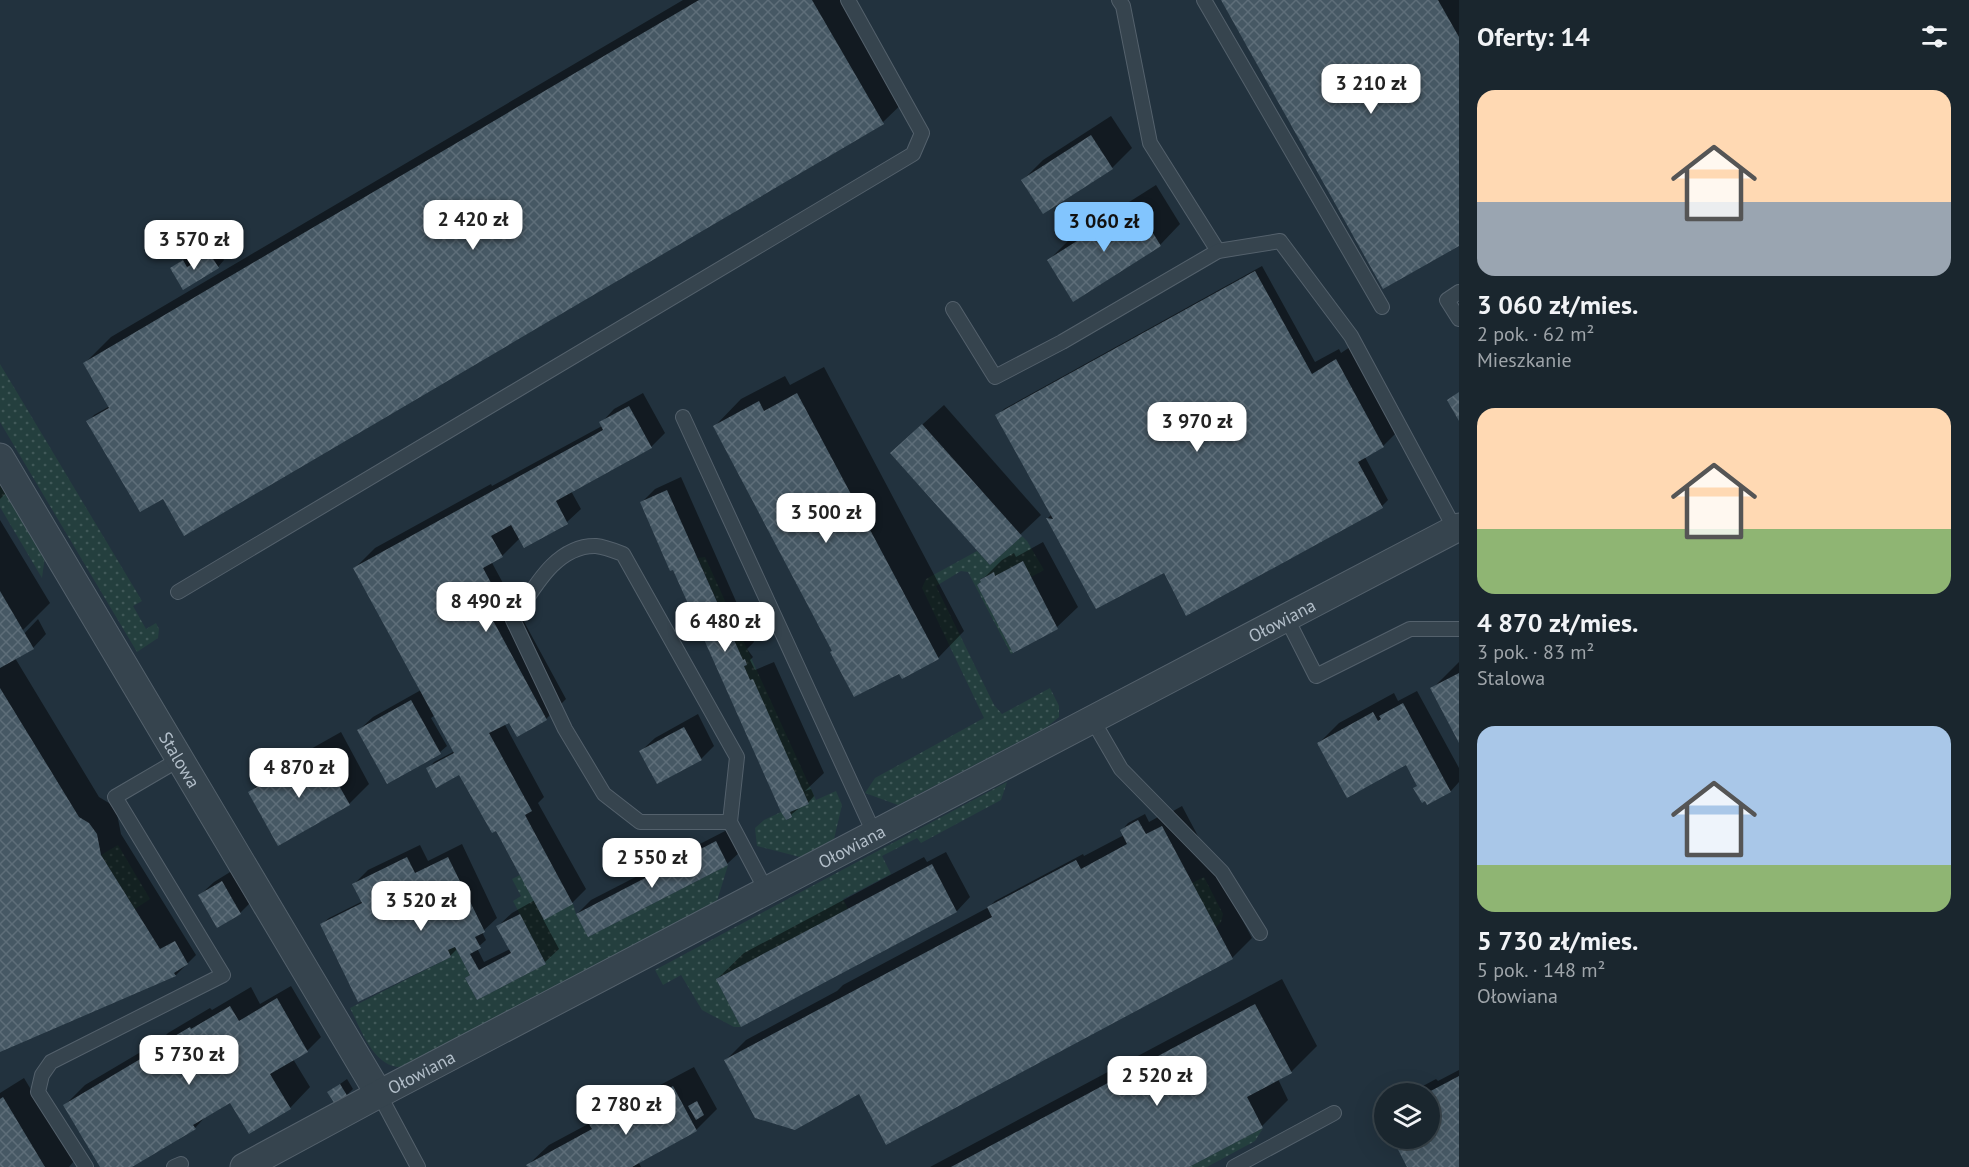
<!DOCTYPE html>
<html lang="pl">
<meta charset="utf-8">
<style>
:root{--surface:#1a262e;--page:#27323a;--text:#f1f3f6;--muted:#9fa5aa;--line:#38434a;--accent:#82c5fe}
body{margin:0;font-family:"PT Sans",sans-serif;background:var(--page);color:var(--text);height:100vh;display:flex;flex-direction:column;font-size:22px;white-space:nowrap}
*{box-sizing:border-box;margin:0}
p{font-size:20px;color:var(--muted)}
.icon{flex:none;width:33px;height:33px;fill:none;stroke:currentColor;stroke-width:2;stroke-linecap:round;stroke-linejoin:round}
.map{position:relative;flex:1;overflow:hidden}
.panel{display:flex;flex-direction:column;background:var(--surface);width:510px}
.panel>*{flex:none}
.fabs{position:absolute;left:1374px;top:1083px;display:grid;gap:12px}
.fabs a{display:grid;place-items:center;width:66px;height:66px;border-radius:50%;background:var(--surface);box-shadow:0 6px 24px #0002,0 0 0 2px var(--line);font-size:30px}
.price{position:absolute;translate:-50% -51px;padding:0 14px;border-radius:12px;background:#fff;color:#222;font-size:20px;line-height:39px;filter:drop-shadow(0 2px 3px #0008)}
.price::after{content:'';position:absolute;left:50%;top:36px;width:18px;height:14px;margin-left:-9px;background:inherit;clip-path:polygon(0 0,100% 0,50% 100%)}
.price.on{background:var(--accent);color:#111}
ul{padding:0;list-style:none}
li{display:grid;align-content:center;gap:12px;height:318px;padding:0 18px}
li span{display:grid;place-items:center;height:186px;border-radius:18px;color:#555}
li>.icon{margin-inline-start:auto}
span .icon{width:108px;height:108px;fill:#fffc;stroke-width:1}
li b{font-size:26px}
h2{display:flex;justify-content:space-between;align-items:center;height:72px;padding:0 18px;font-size:26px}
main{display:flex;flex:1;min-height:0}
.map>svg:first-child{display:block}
</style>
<main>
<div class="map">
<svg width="1459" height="1167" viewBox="0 0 1459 1167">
<defs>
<pattern id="grass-dots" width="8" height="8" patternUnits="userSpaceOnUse" patternTransform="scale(1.5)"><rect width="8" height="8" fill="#243f3e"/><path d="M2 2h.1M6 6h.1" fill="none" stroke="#415959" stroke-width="1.8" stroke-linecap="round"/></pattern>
<pattern id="building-cross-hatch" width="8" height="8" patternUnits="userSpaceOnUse" patternTransform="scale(1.5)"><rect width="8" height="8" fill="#465864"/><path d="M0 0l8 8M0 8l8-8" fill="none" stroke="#5e6e79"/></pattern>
</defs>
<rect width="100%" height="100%" fill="#22323e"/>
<g fill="url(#grass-dots)">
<polygon points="0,364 142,601 133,606 146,629 156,623 159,629 158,638 137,652 0,422"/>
<polygon points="0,472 46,548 42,578 0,507"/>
<polygon points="1022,536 1027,541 1044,570 1031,577 1023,561 995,576 993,573 980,579 981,582 977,585 1013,653 1011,654 968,572 961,571 936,586 994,705 1002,714 1050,688 1059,706 1059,717 1047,727 898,805 865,793 875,778 984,718 922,588 926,579 977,551 990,565"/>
<polygon points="705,557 816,800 836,791 842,805 834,839 800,857 757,846 755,828 764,820 781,812 787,820 792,817 790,812 808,804 750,680 744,666 747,665 745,659 743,660 698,558"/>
<polygon points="1007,782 1001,800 921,843 917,838 882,856 891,874 843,899 848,909 716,979 741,1027 734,1027 702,1010 681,975 663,985 655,970"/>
<polygon points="118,845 150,899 135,909 101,855"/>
<path d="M728 865 717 901 404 1067C374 1070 361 1029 350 1008L451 957 448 950 455 947 470 975 465 978 477 1000 546 964 513 901 521 896 512 879 520 875 573 904 576 914 588 937Z"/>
<polygon points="1204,877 1223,914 1221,922 1216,927 1192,883"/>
<polygon points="1263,1128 1255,1141 1207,1167 1189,1167"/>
</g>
<g fill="#0007">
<polygon points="683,0 854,0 910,96 883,122 185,534 163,497 88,422 94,415 110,406 85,363 111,337"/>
<polygon points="1222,0 1459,0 1459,244 1384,287"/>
<polygon points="1111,116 1132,148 1112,168 1023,180 1043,160"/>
<polygon points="1156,185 1180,224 1160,245 1049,260 1069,240"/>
<polygon points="217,248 224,260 218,267 172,268 190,255 194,262"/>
<polygon points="1262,266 1315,362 1339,349 1341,353 1350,347 1396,433 1383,446 1365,457 1388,500 1382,506 1173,567 1097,607 1048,518 1052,514 997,416 1004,409"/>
<polygon points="824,367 964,631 938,658 900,672 834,650 715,426 741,399 785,376 790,385"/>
<polygon points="643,393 665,433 651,447 571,491 581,509 567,522 524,546 520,538 502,556 491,561 566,699 546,719 509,721 504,723 544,797 538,803 586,889 572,903 543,919 559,949 545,962 477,998 466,978 471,974 457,949 450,956 322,924 329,918 363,901 354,884 368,870 420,845 428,861 462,844 497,918 482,932 486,940 477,948 484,962 510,949 498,926 512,913 535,900 496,829 459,772 428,769 434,762 455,751 435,715 431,718 447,746 440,752 388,782 359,730 373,717 421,690 355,568 375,548 491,484 492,486 602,426 601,423 614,409"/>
<polygon points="944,405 1041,515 990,563 913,433"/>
<polygon points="0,452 17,482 0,499"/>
<polygon points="681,477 754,642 747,649 753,657 750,660 755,670 774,662 824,773 805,791 811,789 814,796 808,803 797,808 798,809 787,818 674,568 641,503 655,489"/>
<polygon points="0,520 50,603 18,635 20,638 38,619 46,634 33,648 15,658 99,797 109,803 117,814 121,834 196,955 176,975 0,1050"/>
<polygon points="1043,542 1078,607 1057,627 1014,651 982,580 1002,560 1014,553 1016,557"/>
<polygon points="1459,662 1459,740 1432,689"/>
<polygon points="1417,691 1459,768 1459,782 1451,791 1428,803 1407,763 1319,743 1339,723 1394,693 1398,701"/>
<polygon points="698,714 714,746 701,759 641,751 655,738"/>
<polygon points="341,732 369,784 349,804 250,793 270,772"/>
<polygon points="1182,806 1252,938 1232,958 859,1092 726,1060 746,1040 837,991 843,985 989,907 995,901 1083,854 1084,856 1124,835 1122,830 1128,823 1145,814 1149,822 1158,817 1159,819"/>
<polygon points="729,829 741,851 727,864 577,914 591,900"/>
<polygon points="946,852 970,897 957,911 741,1025 717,979 744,953 924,857 927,862"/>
<polygon points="235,869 254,899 240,913 200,895 214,882"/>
<polygon points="1282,979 1317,1046 1291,1072 1278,1079 1288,1100 1262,1126 1186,1167 930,1167"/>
<polygon points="291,986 321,1037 308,1050 293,1059 310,1087 290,1108 231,1101 207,1115 195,1128 129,1167 101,1167 65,1105 85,1085 161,1040 168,1033 210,1008 212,1010 251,987 260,1004"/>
<polygon points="694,1067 717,1109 696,1130 638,1161 641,1167 529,1167 528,1165 549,1145 590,1123 589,1121 595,1115 611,1107 613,1110"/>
<polygon points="1459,1070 1459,1167 1409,1167 1430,1138 1430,1094 1408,1094 1436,1079 1438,1081"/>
<polygon points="24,1078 74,1161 69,1167 0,1167 0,1093"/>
<polygon points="347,1079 353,1089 347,1095 329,1092"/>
</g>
<g fill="url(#building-cross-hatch)">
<polygon points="699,0 812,0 884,124 184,536 163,499 140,512 86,421 109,408 83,363"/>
<polygon points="1221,0 1438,0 1459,37 1459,246 1383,289"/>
<polygon points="1091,135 1113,169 1043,214 1021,180"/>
<polygon points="1135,204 1161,246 1073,302 1047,260"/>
<polygon points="210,254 219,268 183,290 170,268 183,260 187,267"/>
<polygon points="1255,271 1312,374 1336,359 1384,447 1358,462 1383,508 1186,616 1164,573 1096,609 1046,518 1053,519 995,415"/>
<polygon points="1459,392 1459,421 1447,400"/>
<polygon points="797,393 939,659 902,679 899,674 854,697 830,652 832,651 713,426 759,401 764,411"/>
<polygon points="629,406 652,448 556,501 568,524 524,548 511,525 491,536 503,557 483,568 496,592 482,600 547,720 517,737 509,723 489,733 532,811 525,815 573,904 544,920 496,831 492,833 459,775 436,788 426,768 454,753 353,568 603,430 599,422"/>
<polygon points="922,424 1022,536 990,565 890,453"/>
<polygon points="667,490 743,660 745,659 747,665 744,666 750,680 753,679 809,804 790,812 792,817 786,820 781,812 673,570 670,571 640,502"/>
<polygon points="1023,561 1058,629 1013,653 977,585 981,582 980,580 994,572 995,576"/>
<polygon points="0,591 34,649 0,668"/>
<polygon points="1459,673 1459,743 1430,688"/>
<polygon points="0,688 79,817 89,823 97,834 101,855 160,949 175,941 188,964 174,973 176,976 0,1052"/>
<polygon points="411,700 441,754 387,784 357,730"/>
<polygon points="1403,703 1451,792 1427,805 1425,801 1422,803 1413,788 1417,786 1406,765 1347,798 1317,743 1373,712 1378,721 1381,719 1379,716"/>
<polygon points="684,727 702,760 657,784 639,751"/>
<polygon points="320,752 350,805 278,846 248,792"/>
<polygon points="1138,820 1146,834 1162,826 1233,959 886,1145 859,1094 795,1130 755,1118 724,1060 992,917 987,907 1076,860 1081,869 1127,844 1120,830"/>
<polygon points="716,841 728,865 588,937 576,914"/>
<polygon points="407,857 415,873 448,857 485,932 475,937 481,948 470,954 479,970 511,953 496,926 520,914 546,964 477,1000 465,978 470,975 455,947 448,950 451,957 358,1002 320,924 362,903 352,884"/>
<polygon points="932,864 957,912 741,1027 716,979"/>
<polygon points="222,881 241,914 217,928 198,895"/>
<polygon points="277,998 308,1052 270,1074 291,1109 249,1134 230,1103 193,1125 196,1129 132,1167 100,1167 63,1105 147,1055 146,1053 190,1027 191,1029 230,1006 239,1021"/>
<polygon points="1255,1004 1292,1073 1247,1097 1263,1128 1189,1167 951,1167"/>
<polygon points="1459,1076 1459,1167 1407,1167 1392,1138 1430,1138 1430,1094 1425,1094"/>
<polygon points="340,1084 348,1097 335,1104 327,1092"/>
<polygon points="673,1086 697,1131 632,1167 528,1167 526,1165 592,1129 587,1121 604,1112 609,1121"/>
<polygon points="3,1097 45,1167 0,1167 0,1099"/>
<polygon points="697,1101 704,1115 696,1120 688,1106"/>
</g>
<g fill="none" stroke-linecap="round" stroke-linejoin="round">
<defs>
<g id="service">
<polyline points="1119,0 1123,6 1150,143 1218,251"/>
<polyline points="1204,0 1382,307"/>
<polyline points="1459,292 1447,300 1459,319"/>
<polyline points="953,309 995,377 1062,342 1218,251 1280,241 1351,336 1455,529"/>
<polyline points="683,417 874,833"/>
<polyline points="178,592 913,154 922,133 848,0"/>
<polyline points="1286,617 1316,676 1410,629 1459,629"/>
<polyline points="1092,719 1121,769 1222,872 1260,933"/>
<path d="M730 822H640L604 794 565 729 513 620C533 590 555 545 596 546 605 547 615 551 623 554L737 757 730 822 766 890"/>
<polyline points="379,1094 418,1167"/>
<polyline points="86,1167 38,1092 42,1075 51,1062 223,975 115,797 180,759"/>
<polyline points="174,1167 181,1164"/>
<polyline points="1234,1167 1334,1113"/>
</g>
<g id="minor">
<path id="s1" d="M0 457 379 1094"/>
<path id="s2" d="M244 1167 379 1094 1459 527"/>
</g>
</defs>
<use href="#service" stroke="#54616c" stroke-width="16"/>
<use href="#minor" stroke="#54616c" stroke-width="29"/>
<use href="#service" stroke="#36444e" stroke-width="14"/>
<use href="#minor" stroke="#36444e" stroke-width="27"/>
</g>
<g text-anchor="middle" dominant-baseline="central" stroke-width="4.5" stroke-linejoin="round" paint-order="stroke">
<g font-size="18" fill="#b2bec9" stroke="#1b2933">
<text stroke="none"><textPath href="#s2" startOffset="1173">Ołowiana</textPath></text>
<text stroke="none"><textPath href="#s1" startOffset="352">Stalowa</textPath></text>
<text stroke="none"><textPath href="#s2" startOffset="687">Ołowiana</textPath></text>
<text stroke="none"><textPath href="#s2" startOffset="201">Ołowiana</textPath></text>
</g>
</g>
</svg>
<div class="fabs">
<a><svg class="icon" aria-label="layers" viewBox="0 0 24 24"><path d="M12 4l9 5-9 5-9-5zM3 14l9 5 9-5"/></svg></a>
</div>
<b class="price" style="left:1371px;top:115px">3 210 zł</b>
<b class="price" style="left:473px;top:251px">2 420 zł</b>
<b class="price on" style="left:1104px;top:253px">3 060 zł</b>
<b class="price" style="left:194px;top:271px">3 570 zł</b>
<b class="price" style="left:1197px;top:453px">3 970 zł</b>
<b class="price" style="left:826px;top:544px">3 500 zł</b>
<b class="price" style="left:486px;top:633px">8 490 zł</b>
<b class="price" style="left:725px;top:653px">6 480 zł</b>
<b class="price" style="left:299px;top:799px">4 870 zł</b>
<b class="price" style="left:652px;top:889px">2 550 zł</b>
<b class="price" style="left:421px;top:932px">3 520 zł</b>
<b class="price" style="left:189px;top:1086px">5 730 zł</b>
<b class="price" style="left:1157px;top:1107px">2 520 zł</b>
<b class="price" style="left:626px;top:1136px">2 780 zł</b>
</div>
<section class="panel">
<h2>Oferty: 14<svg class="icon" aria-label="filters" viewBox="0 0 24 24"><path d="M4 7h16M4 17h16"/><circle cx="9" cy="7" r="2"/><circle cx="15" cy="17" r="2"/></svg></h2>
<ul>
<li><span style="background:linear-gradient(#ffd9b3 60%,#9aa5b1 0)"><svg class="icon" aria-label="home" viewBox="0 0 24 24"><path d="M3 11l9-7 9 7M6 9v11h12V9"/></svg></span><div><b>3 060 zł/mies.</b><p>2 pok. · 62 m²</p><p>Mieszkanie</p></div></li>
<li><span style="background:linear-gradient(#ffd9b3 65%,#8fb573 0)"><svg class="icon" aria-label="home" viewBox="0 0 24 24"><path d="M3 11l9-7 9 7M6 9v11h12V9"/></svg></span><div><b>4 870 zł/mies.</b><p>3 pok. · 83 m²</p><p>Stalowa</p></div></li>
<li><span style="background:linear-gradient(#a9c7e8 75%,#8fb573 0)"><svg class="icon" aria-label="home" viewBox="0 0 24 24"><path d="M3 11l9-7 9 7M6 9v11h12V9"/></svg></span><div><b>5 730 zł/mies.</b><p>5 pok. · 148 m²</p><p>Ołowiana</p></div></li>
</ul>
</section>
</main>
